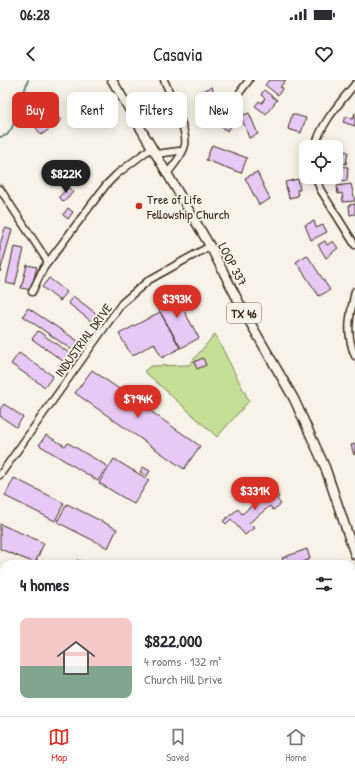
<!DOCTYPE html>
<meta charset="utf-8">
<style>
:root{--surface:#fff;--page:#f7f7f7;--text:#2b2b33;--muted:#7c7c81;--line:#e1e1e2;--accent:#d93025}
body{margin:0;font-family:"Patrick Hand",sans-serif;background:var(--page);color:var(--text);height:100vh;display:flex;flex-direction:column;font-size:15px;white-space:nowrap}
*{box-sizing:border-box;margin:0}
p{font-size:13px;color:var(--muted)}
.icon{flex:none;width:22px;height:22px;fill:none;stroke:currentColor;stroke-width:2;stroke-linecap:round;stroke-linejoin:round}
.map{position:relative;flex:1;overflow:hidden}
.side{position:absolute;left:0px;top:480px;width:355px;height:156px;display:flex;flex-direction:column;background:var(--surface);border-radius:12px 12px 0 0;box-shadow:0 2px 10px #0003}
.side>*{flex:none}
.top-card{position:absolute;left:12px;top:12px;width:331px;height:36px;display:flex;gap:8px}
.controls{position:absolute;left:299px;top:60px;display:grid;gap:8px}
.controls a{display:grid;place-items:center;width:44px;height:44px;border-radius:8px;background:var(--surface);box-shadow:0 2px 10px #0003;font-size:20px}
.price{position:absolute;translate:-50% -34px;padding:0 9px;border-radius:14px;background:var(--accent);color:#fff;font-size:13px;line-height:26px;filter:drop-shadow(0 1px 2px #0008)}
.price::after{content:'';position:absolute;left:50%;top:24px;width:12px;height:9px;margin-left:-6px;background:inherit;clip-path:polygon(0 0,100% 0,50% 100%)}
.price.selected{background:#222;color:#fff}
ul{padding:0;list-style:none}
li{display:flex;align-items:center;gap:12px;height:100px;padding:0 20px}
li span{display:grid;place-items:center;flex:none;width:112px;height:80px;border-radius:8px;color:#555}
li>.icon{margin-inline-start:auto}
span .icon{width:48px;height:48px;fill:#fffc;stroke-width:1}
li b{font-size:17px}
h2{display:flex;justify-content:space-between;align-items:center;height:48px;padding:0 20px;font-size:17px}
.tag{padding:0 14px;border-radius:8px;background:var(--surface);box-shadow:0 2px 10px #0003;font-size:14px;line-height:36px}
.tag.selected{background:var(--accent);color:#fff}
.status{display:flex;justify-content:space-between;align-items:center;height:28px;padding:0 20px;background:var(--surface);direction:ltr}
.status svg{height:11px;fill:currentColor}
header{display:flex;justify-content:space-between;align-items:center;height:52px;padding:0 20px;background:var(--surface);font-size:18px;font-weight:600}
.menu{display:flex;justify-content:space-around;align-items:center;height:56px;border-top:1px solid var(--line);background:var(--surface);font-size:11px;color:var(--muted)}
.menu a{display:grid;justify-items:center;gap:2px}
.menu .selected{color:var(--accent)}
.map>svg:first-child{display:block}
</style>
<div class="status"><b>06:28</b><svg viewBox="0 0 49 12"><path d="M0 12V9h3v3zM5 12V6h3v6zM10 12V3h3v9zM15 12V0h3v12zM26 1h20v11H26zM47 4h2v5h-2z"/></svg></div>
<header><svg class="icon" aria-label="back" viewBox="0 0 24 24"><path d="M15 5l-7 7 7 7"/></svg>Casavia<svg class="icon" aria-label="heart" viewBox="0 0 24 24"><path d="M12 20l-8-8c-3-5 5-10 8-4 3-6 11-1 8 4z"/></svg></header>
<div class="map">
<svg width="355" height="636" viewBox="0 0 355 636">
<rect width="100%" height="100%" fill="#f7f3e8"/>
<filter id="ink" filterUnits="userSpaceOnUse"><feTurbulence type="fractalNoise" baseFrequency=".025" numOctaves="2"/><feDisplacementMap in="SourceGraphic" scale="8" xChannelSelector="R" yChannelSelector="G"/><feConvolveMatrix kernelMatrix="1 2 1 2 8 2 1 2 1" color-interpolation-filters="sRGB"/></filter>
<g filter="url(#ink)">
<polygon fill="#c5e096" stroke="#80855a" points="215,254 249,321 217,357 144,291 151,286 189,285"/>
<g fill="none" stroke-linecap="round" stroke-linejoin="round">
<polyline stroke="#5f888b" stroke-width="2" points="0,57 7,55 12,48 28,0"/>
</g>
<g fill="#e8c8f5" stroke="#3b2a1e">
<polygon points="269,0 286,0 280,7 283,8 278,15 265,5"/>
<polygon points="212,7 214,13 209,14 211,19 217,17 219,23 202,28 197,13"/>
<polygon points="264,10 277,20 266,34 255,26 259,21 262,23 265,18 261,15"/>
<polygon points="219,27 225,30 222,35 228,38 229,36 235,39 228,51 213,43 218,35 215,34"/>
<polygon points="55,32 61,41 41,55 35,46"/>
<polygon points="249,33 258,54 249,58 241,36"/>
<polygon points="355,33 355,46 343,42 346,36 353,39"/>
<polygon points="292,34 306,38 301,53 288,49"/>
<polygon points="212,65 247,78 241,93 206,80"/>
<polygon points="336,69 348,72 346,84 336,82"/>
<polygon points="336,86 348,87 347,101 334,99 336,97"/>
<polygon points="257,92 270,119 259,125 245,98"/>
<polygon points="298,99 300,110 297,110 298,116 289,118 285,102"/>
<polygon points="351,104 355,121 343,122 342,113 338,114 337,106"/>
<polygon points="68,107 73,112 64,122 59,117"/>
<polygon points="355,124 355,134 350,135 349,125"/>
<polygon points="68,128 73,132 68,139 63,135"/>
<polygon points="314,141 316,148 323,145 327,152 311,160 305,145"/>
<polygon points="5,148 12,150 0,192 0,165"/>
<polygon points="325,161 327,165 333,161 338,168 326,178 318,165"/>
<polygon points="14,167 24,169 15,205 6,203"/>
<polygon points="307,175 330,210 319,216 296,182"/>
<polygon points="27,185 37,187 31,210 21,208"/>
<polygon points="49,198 67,212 60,221 42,207"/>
<polygon points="173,211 199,258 181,268 154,221"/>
<polygon points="73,216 97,234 92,242 68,223"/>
<polygon points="28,228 78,261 72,270 23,236"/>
<polygon points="160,232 180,268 162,278 154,263 132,276 119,254"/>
<polygon points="38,251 69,273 63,281 32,259"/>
<polygon points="19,273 53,296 45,307 11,284"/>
<polygon points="203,278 206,285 197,289 194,282"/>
<polygon points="92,290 200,366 184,389 75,313"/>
<polygon points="4,324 23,337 16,347 0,336 0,329"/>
<polygon points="46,355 65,366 68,363 107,386 98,401 39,365"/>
<polygon points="355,364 355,374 354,375 351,365"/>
<polygon points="114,379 149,400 134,424 99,403"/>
<polygon points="143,387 150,391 147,396 140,392"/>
<polygon points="14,398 64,423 55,441 5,416"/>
<polygon points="267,406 271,411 273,409 279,417 277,419 281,424 273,430 270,426 249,443 254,448 245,455 231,439 226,444 223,441 238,429 242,434 262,417 259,413"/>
<polygon points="67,424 117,449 108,468 57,442"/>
<polygon points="0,444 44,463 35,483 0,469"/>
<polygon points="307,469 310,479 299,484 284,484 282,478"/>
<polygon points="77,480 89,484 76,484"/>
<polygon points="4,503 4,530 3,531 0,526 0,505"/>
<polygon points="49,632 57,632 60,636 44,636"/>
<polygon points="112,632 116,636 108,636"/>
<polygon points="131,632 140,632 136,636"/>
<polygon points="183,632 188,632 192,636 179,636"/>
<polygon points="218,632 244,632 240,636 222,636"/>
</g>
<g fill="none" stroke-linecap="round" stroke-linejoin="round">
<defs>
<g id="minor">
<path d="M164 0C170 14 188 51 185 65 183 76 173 85 167 94"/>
<polyline points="240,12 249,0"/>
<path d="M315 67C321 43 340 23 355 4"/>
<polyline points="155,74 179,71 181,72"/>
<polyline points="316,97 320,109 355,165"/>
<polyline points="0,109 48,182"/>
<path d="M355 211C350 234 345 253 355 276"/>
<polyline points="32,212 43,189 106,105 117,94 151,68"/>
<polyline points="0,395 122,223 149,200 210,166"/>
<polyline points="351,496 355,494"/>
<polyline points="0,602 4,603"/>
<polyline points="79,632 84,636"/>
<polyline points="153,636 159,632"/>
</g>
<polyline id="major" points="112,0 210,166 244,232 294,319 325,387 355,475"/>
</defs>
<use href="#minor" stroke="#3b2a1e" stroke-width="9"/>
<use href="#major" stroke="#3b2a1e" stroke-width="11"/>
<use href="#minor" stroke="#f7f3e8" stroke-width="6"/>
<use href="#major" stroke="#f7f3e8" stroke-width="8"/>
</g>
</g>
<circle fill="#c8321e" stroke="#f7f3e8" stroke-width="1.5" cx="139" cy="126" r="4"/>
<g text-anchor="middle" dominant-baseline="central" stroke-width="4" stroke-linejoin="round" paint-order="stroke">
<rect fill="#f7f3e8" stroke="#73665b" stroke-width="1" x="227" y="223" width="34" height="20" rx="3"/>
<g font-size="12" font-weight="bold" fill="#3b2a1e">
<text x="244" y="233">TX 46</text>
</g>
<g font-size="13" fill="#3b2a1e" stroke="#f7f3e8" text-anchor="start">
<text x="147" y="119">Tree of Life<tspan x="147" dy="15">Fellowship Church</tspan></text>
</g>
<g font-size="13" fill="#3b2a1e" stroke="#f7f3e8">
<text transform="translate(233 184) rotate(62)">LOOP 337</text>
<text transform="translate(83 260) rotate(-54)">INDUSTRIAL DRIVE</text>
</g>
</g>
</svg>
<div class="controls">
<a><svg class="icon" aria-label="locate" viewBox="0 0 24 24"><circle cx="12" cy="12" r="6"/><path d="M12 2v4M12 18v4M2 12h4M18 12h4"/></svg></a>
</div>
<b class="price selected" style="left:66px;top:114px">$822K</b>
<b class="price" style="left:177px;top:239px">$393K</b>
<b class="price" style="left:138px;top:339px">$794K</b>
<b class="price" style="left:255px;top:431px">$331K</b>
<div class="top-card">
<a class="tag selected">Buy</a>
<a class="tag">Rent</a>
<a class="tag">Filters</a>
<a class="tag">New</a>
</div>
<section class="side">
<h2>4 homes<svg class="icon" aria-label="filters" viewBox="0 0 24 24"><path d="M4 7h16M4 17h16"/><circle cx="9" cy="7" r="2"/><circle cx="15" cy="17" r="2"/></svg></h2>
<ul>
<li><span style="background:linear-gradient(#f6c9c9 60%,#7fa58c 0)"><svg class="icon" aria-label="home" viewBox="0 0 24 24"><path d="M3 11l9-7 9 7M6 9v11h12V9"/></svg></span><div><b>$822,000</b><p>4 rooms · 132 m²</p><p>Church Hill Drive</p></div></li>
</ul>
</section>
</div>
<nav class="menu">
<a class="selected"><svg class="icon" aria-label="map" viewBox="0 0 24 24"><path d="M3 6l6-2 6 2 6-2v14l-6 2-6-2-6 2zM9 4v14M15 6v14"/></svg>Map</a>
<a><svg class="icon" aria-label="saved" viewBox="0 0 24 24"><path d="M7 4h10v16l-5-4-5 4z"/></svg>Saved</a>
<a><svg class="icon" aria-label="home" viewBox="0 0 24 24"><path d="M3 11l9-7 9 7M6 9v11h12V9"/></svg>Home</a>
</nav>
